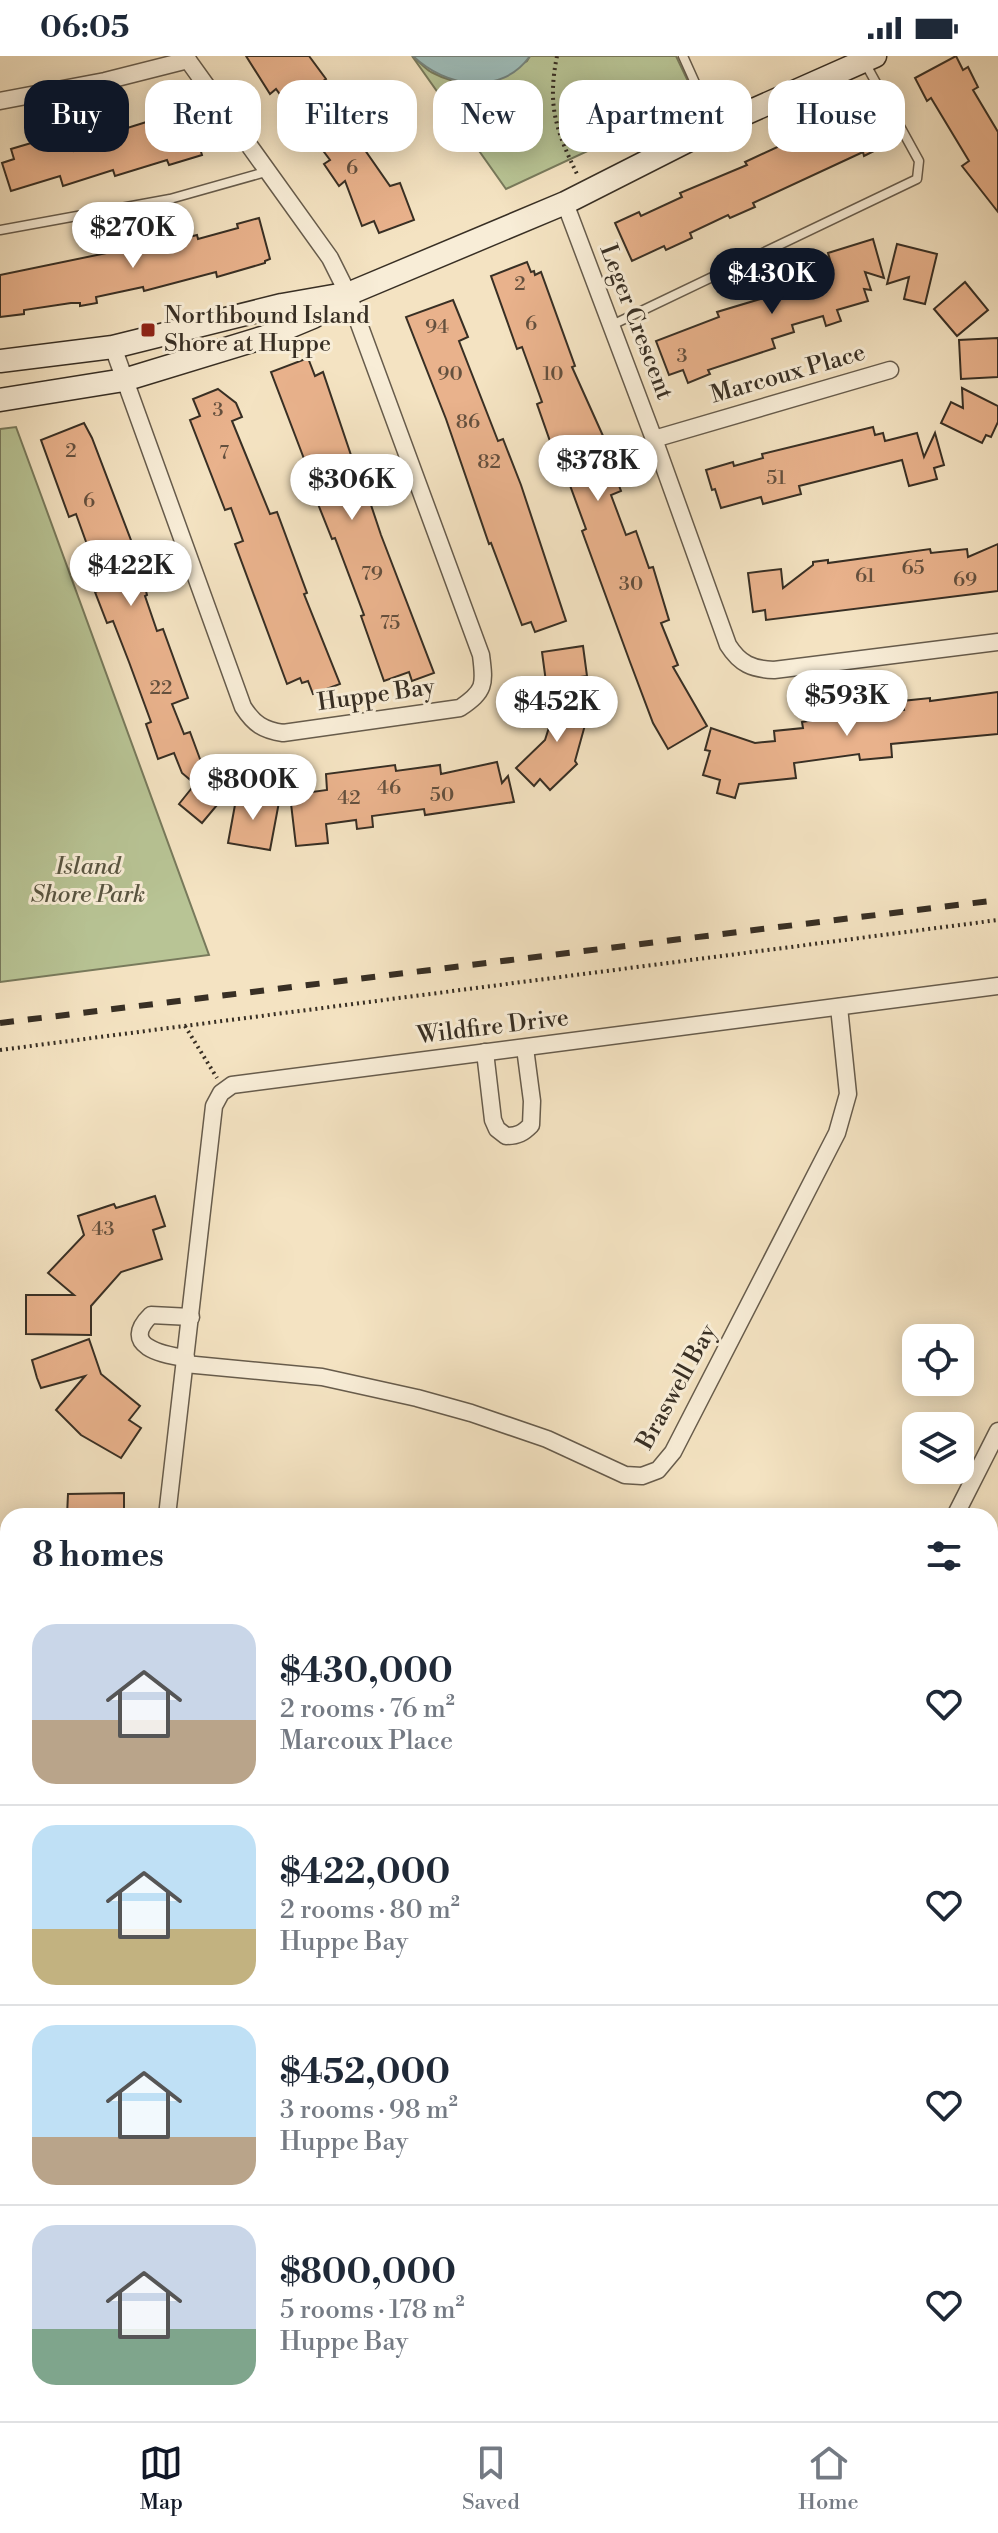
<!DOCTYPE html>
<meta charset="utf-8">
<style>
:root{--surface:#fff;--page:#f6f6f7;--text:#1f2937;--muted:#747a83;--line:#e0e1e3;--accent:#111827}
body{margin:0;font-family:"Libre Bodoni",serif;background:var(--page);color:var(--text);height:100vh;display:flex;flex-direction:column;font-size:30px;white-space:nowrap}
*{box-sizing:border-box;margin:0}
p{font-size:26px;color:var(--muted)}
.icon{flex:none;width:44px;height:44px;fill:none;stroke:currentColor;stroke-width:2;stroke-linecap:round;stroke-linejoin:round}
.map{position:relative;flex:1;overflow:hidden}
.sheet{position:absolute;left:0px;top:1452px;width:998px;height:914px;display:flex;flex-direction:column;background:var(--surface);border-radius:24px 24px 0 0;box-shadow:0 4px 20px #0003}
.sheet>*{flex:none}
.hud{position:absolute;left:24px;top:24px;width:950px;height:72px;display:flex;gap:16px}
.fabs{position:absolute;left:902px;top:1268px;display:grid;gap:16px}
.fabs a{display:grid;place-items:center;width:72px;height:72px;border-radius:16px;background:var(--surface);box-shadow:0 4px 20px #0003;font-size:40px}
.price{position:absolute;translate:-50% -68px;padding:0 18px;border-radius:28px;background:#fff;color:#222;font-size:26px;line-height:52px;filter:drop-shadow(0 2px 4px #0008)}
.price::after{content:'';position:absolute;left:50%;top:48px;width:24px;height:18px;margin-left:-12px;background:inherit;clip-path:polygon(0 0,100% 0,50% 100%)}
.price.active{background:var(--accent);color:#fff}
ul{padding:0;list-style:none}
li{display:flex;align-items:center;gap:24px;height:200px;padding:0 32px}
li+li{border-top:2px solid var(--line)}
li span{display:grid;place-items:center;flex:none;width:224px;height:160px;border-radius:24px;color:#555}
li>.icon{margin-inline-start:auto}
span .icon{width:96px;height:96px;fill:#fffc;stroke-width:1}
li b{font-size:34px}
h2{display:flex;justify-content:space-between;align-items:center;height:96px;padding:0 32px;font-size:34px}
.chip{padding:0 28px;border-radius:24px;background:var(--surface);box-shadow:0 4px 20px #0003;font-size:28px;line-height:72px}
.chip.active{background:var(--accent);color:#fff}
.status{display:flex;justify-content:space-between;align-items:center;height:56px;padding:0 40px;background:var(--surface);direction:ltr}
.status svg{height:22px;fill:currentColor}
.dock{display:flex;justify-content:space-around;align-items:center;height:112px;border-top:2px solid var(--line);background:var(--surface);font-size:22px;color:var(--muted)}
.dock a{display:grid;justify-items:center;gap:4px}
.dock .active{color:var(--accent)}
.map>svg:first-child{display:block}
</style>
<div class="status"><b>06:05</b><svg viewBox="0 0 49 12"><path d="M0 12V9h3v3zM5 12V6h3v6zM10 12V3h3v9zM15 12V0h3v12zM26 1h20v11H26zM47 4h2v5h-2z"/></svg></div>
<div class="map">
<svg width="998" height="2365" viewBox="0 0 998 2365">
<rect width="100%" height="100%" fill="#f4e3c2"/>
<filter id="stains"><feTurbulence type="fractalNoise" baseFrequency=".0025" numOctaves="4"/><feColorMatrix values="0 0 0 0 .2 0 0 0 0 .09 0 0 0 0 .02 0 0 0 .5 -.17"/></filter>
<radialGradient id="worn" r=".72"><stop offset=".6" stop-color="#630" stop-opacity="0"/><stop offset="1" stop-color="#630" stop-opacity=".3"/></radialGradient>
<g fill="#b8c495" stroke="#787a5c" stroke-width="2">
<path d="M412 0C418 4 424 12 431 16 471 37 489 23 527 5L530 0H676L697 44 506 133Z"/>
<polygon points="16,371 41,439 209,899 0,926 0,373"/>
<polygon points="8,2004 8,2318 0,2319 0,2006"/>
</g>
<path fill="#9ebdba" stroke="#75847e" stroke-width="2" d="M413 0H530C501 41 445 31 413 0Z"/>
<g fill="#e9b28c" stroke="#382f24" stroke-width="2">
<polygon points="246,0 309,0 326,23 319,28 390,130 400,127 414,164 379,177 374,165 362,170 345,125 339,130 324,108 330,104 309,76 302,81 289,62 294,58 276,33 270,38"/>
<polygon points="956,0 963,14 968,11 978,31 973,34 998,76 998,156 962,110 969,105 931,42 927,45 915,22"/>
<polygon points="871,52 888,88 864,100 863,96 753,147 755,151 730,162 728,159 690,177 692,182 666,194 664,190 632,205 615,167 639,156 641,160 682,141 680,137 747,109 745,106 838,63 839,67"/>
<polygon points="188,53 202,99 169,109 167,104 115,120 113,114 63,130 60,120 11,135 2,107 14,103 11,93 38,85 40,90 70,81 74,95 104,85 101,75 122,68 124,73"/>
<polygon points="259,162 270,203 265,205 265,207 217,221 216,216 144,235 143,231 96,241 97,247 80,250 80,247 71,247 24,254 24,258 0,261 0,219 126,193 127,197 197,179 198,183 238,172 237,168"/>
<polygon points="873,183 884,222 865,216 871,234 864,233 868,245 837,254 841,265 826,270 823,260 792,269 794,276 772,283 775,292 708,314 710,318 688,327 683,314 669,319 656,285 719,261 717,256 800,231 797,224 833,214 828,197"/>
<polygon points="897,188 937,198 925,248 904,243 909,221 887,228"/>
<polygon points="527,206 531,216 534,215 535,219 541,216 575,310 572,311 608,391 605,392 621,435 611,439 626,479 636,475 649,512 653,511 669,564 661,567 678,609 673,611 707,670 668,693 653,667 630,606 582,475 586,473 568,424 564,425 537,348 542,346 522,291 517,293 491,220"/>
<polygon points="965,226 988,254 957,280 934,253"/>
<polygon points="453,244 468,281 459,285 498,385 503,383 521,429 566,565 535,576 531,566 522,569 491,487 489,488 446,363 406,261"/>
<polygon points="998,282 998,321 961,323 959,284"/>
<polygon points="308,302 315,320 323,316 354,408 357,407 381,479 434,617 412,625 409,616 384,625 361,560 364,559 335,482 332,483 318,448 306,408 271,316"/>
<polygon points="962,332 998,350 998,366 991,381 986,379 982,387 941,367 951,346 963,352"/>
<polygon points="218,333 236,347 242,361 232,365 270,458 277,456 307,537 304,538 340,628 313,638 308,625 302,627 300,622 287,628 235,488 243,485 231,452 225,454 190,364 200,360 193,343"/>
<polygon points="84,367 92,382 150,534 146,535 147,539 145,540 157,575 163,573 188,642 172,648 184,678 190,676 200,703 233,730 202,767 179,748 195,728 182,717 174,697 158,703 146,668 151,666 129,606 113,565 107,567 95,536 103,533 76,458 69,461 41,384"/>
<polygon points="873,371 875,379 883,377 885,385 917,377 924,401 935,377 944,409 934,412 937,423 909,430 902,404 799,430 801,438 763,448 761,441 721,452 715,433 712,434 706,414 733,406 734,410 763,402 762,398"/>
<polygon points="998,488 998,535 766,564 765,554 753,556 748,517 781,513 783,532 813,509 813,506 828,504 828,507 930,493 931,497 967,493 968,501"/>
<polygon points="583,590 587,620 546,626 542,596"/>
<polygon points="998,636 998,678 891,688 892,701 860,704 859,698 794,707 796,722 739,728 735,742 717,737 720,724 703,719 710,695 705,694 711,672 755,687 775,685 774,675 803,672 802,666 821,663 820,654 870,650 870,658 904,654 902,645 930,642 930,645"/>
<polygon points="549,640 590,651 575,705 577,708 550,734 540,723 534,730 516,712 545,684 551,665 543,662"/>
<polygon points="497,706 502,727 508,720 514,746 425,759 424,753 372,760 373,771 357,773 356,764 326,768 328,787 296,790 290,739 327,734 326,718 395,709 396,715 440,709 441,718"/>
<polygon points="237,738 279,746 270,794 228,787"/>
<polygon points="155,1140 165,1170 153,1174 162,1203 121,1216 91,1250 91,1279 26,1278 26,1239 74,1239 48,1217 84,1179 78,1160 114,1148 116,1152"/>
<polygon points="89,1283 101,1318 140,1350 129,1364 141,1372 121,1402 81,1379 56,1354 85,1320 41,1332 37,1322 32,1304"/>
<polygon points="124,1437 124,1458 67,1460 68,1438"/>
</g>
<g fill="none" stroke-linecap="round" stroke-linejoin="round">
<defs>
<g id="lane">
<polyline points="683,0 714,69"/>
<polyline points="0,174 170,143 269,115"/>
<polyline points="612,269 917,123 919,105 864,5"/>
<polyline points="0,1766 8,1765"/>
<polyline points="0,1898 8,1896"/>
</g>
<g id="street">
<polyline points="0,45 105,25 188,4"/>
<path d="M565 147 654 383 728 589C740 608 752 613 774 614L998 586"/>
<path d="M113 291 243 651C254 668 263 674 283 677L460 652C485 635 485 629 481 599L348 238 330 202 185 0"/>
<polyline points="654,383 890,314"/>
<path d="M485 996 493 1064 497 1073 506 1080C518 1080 523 1077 531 1069L532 1045 525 992"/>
<path d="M186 1302C163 1299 119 1290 151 1259L191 1261"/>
<polyline points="185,1308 322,1321 417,1342 471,1357 547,1383 625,1419 642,1420 658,1414 673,1396 837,1077 848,1038 839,951"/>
<polyline points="167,1460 214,1050 221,1037 232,1029 998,930"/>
<polyline points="955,1460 998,1375"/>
<polyline points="990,2009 998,1994"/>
<polyline points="479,2365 483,2358"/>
<polyline points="805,2365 808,2358"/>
</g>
<g id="secondary">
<polyline points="0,305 113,291 282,249 339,239"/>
<polyline points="0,344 124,324 265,281 313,261 348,238 565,147 715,71 875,0"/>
<polyline points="0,1598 8,1597"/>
<polyline points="0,1636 8,1636"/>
<polyline points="990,1923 998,1926"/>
<polyline points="990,1954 998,1957"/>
</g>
</defs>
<use href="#lane" stroke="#675c4c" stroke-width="11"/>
<use href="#street" stroke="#675c4c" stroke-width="19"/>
<use href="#secondary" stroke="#382f24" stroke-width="25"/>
<g stroke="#382f24" stroke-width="4" stroke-dasharray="2 4" stroke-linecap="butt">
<path d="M557 0C547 50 556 75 578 120"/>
<polyline points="185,970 217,1022"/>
<polyline points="0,994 998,864"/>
<polyline points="0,2286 8,2285"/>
</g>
<use href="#lane" stroke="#f8edd7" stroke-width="8"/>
<use href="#street" stroke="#f8edd7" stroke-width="16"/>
<use href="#secondary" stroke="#f8edd7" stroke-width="22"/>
<polyline stroke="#382f24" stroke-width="6" stroke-dasharray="14 14" stroke-linecap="butt" points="0,967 998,844"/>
</g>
<rect fill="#8f2418" stroke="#f8edd7" stroke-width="3" x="140" y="266" width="16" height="16" rx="4"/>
<g text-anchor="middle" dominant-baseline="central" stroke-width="6" stroke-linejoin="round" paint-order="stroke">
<g font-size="20" fill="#64503e">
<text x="352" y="112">6</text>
<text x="520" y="228">2</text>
<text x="531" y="268">6</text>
<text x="437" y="271">94</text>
<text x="682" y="300">3</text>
<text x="450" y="318">90</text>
<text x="553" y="318">10</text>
<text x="218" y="354">3</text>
<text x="468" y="366">86</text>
<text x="71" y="395">2</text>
<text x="224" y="397">7</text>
<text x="489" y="406">82</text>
<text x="776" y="422">51</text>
<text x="89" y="445">6</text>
<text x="913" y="512">65</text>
<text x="372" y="518">79</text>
<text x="865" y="520">61</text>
<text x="965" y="524">69</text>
<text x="631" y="528">30</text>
<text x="390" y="567">75</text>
<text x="161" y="632">22</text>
<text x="389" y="732">46</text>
<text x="442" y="739">50</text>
<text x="349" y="742">42</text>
<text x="103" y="1173">43</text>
</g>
<g font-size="24" fill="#382f24" stroke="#f8edd7" text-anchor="start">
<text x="164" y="260">Northbound Island<tspan x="164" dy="28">Shore at Huppe</tspan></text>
</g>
<g font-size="24" fill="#382f24" stroke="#f8edd7">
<text transform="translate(636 266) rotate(69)">Leger Crescent</text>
<text transform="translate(788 318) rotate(-16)">Marcoux Place</text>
<text transform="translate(376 639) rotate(-8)">Huppe Bay</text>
<text transform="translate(493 971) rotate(-7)">Wildfire Drive</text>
<text transform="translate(677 1331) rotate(-61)">Braswell Bay</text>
</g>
<g font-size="24" font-style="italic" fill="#585440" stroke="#f8edd7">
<text x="88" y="811">Island<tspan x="88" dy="28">Shore Park</tspan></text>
</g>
</g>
<rect width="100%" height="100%" filter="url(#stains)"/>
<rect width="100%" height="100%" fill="url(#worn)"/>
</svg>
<div class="fabs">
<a><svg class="icon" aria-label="locate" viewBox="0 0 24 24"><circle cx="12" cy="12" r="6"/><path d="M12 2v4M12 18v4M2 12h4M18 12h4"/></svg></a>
<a><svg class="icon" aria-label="layers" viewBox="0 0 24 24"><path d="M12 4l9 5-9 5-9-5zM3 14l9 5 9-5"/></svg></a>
</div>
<b class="price" style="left:133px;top:214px">$270K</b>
<b class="price active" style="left:772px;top:260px">$430K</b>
<b class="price" style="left:598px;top:447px">$378K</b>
<b class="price" style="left:352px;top:466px">$306K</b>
<b class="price" style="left:131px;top:552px">$422K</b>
<b class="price" style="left:847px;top:682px">$593K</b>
<b class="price" style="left:557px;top:688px">$452K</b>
<b class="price" style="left:253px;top:766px">$800K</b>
<div class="hud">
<a class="chip active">Buy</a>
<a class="chip">Rent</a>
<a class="chip">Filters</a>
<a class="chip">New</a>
<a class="chip">Apartment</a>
<a class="chip">House</a>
</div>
<section class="sheet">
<h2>8 homes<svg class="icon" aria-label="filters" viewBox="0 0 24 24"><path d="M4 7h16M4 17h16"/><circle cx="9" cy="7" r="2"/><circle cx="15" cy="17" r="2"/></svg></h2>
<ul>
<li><span style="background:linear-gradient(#c9d6e8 60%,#b9a48a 0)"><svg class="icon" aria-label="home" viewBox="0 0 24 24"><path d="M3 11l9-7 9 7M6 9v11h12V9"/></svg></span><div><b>$430,000</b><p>2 rooms · 76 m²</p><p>Marcoux Place</p></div><svg class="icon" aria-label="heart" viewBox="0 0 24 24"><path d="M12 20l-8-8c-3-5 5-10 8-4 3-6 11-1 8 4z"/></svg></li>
<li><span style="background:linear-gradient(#bfe0f5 65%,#c2b280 0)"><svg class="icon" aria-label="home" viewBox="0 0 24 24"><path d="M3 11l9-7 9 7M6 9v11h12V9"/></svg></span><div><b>$422,000</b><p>2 rooms · 80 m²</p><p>Huppe Bay</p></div><svg class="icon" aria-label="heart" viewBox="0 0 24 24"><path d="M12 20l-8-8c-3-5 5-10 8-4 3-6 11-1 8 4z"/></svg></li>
<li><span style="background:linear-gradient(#bfe0f5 70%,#b9a48a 0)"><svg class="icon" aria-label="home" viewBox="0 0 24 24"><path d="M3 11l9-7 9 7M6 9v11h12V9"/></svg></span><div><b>$452,000</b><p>3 rooms · 98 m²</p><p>Huppe Bay</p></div><svg class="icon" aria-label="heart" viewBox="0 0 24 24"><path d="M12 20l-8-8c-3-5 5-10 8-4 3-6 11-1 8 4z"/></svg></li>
<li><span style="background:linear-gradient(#c9d6e8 65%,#7fa58c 0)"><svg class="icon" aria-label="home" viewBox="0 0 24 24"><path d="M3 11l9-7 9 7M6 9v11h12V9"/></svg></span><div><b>$800,000</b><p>5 rooms · 178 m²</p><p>Huppe Bay</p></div><svg class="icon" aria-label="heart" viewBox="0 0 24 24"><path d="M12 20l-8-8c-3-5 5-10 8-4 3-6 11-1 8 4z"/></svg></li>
</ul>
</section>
</div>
<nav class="dock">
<a class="active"><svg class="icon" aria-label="map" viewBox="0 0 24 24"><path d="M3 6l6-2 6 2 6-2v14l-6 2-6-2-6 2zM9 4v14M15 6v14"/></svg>Map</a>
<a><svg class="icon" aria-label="saved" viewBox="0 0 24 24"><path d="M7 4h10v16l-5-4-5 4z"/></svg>Saved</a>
<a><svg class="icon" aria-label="home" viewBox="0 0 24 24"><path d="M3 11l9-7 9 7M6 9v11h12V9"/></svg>Home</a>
</nav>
